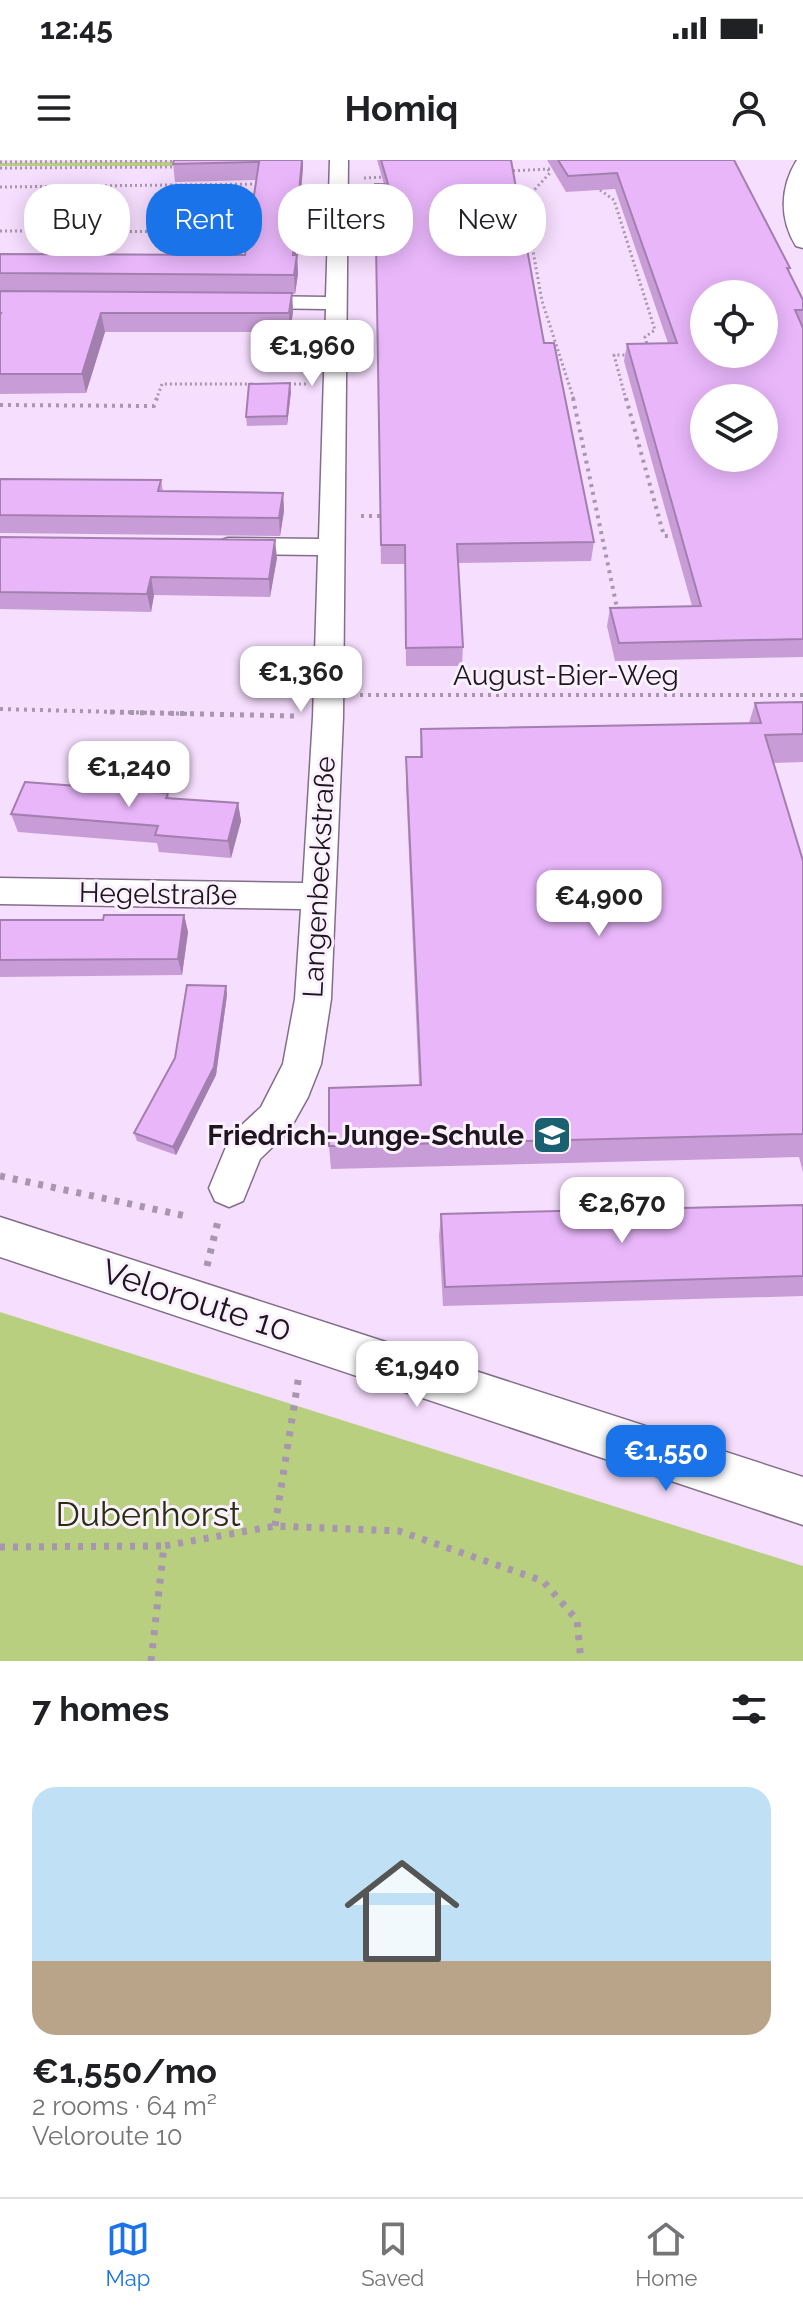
<!DOCTYPE html>
<meta charset="utf-8">
<style>
:root{--surface:#fff;--page:#f6f6f6;--text:#202124;--muted:#757577;--line:#e0e0e0;--accent:#1a73e8}
body{margin:0;font-family:Raleway,sans-serif;background:var(--page);color:var(--text);height:100vh;display:flex;flex-direction:column;font-size:30px;white-space:nowrap}
*{box-sizing:border-box;margin:0}
p{font-size:26px;color:var(--muted)}
.icon{flex:none;width:44px;height:44px;fill:none;stroke:currentColor;stroke-width:2;stroke-linecap:round;stroke-linejoin:round}
.map{position:relative;height:1501px;overflow:hidden}
.drawer{display:flex;flex-direction:column;background:var(--surface);flex:1}
.drawer>*{flex:none}
.hud{position:absolute;left:24px;top:24px;width:756px;height:72px;display:flex;gap:16px}
.buttons{position:absolute;left:690px;top:120px;display:grid;gap:16px}
.buttons a{display:grid;place-items:center;width:88px;height:88px;border-radius:50%;background:var(--surface);box-shadow:0 4px 20px #0003;font-size:40px}
.price{position:absolute;translate:-50% -68px;padding:0 18px;border-radius:16px;background:#fff;color:#222;font-size:26px;line-height:52px;filter:drop-shadow(0 2px 4px #0008)}
.price::after{content:'';position:absolute;left:50%;top:48px;width:24px;height:18px;margin-left:-12px;background:inherit;clip-path:polygon(0 0,100% 0,50% 100%)}
.price.active{background:var(--accent);color:#fff}
ul{padding:0;list-style:none}
li{display:grid;align-content:center;gap:16px;height:424px;padding:0 32px}
li+li{border-top:2px solid var(--line)}
li span{display:grid;place-items:center;height:248px;border-radius:24px;color:#555}
li>.icon{margin-inline-start:auto}
span .icon{width:144px;height:144px;fill:#fffc;stroke-width:1}
li b{font-size:34px}
h2{display:flex;justify-content:space-between;align-items:center;height:96px;padding:0 32px;font-size:34px}
.tag{padding:0 28px;border-radius:32px;background:var(--surface);box-shadow:0 4px 20px #0003;font-size:28px;line-height:72px}
.tag.active{background:var(--accent);color:#fff}
.status{display:flex;justify-content:space-between;align-items:center;height:56px;padding:0 40px;background:var(--surface);direction:ltr}
.status svg{height:22px;fill:currentColor}
header{display:flex;justify-content:space-between;align-items:center;height:104px;padding:0 32px;background:var(--surface);font-size:36px;font-weight:700}
.menu{display:flex;justify-content:space-around;align-items:center;height:112px;border-top:2px solid var(--line);background:var(--surface);font-size:22px;color:var(--muted)}
.menu a{display:grid;justify-items:center;gap:4px}
.menu .active{color:var(--accent)}
.map>svg:first-child{display:block}
</style>
<div class="status"><b>12:45</b><svg viewBox="0 0 49 12"><path d="M0 12V9h3v3zM5 12V6h3v6zM10 12V3h3v9zM15 12V0h3v12zM26 1h20v11H26zM47 4h2v5h-2z"/></svg></div>
<header><svg class="icon" aria-label="menu" viewBox="0 0 24 24"><path d="M4 6h16M4 12h16M4 18h16"/></svg>Homiq<svg class="icon" aria-label="person" viewBox="0 0 24 24"><circle cx="12" cy="8" r="4"/><path d="M4 21q1-7 8-7t8 7"/></svg></header>
<div class="map">
<svg width="803" height="1501" viewBox="0 0 803 1501">
<rect width="100%" height="100%" fill="#f6defe"/>
<g fill="#b9cf80">
<polygon points="274,1 186,6 0,6 0,3"/>
<polygon points="0,1152 803,1406 803,1501 0,1501"/>
</g>
<g fill="none" stroke-linecap="round" stroke-linejoin="round">
<defs>
<g id="minor">
<polygon points="330,0 348,0 343,557 331,839 321,904 308,937 289,971 260,999 243,1041 229,1047 215,1041 209,1028 231,975 261,947 283,904 295,839 301,749 0,744 0,718 303,723 313,557 318,395 228,394 219,391 215,386 219,381 228,378 319,379 326,149 245,148 235,142 245,136 326,137"/>
<path d="M797 0H803V88L796 86C779 59 780 27 797 0Z"/>
<polygon points="0,1057 803,1317 803,1365 0,1097"/>
</g>
</defs>
<use href="#minor" stroke="#836e8a" stroke-width="3"/>
<g stroke="#a896ae" stroke-width="3" stroke-dasharray="2 3" stroke-linecap="butt">
<polyline points="0,2 179,1"/>
<polyline points="0,8 179,7"/>
<polyline points="548,9 550,13 524,41 542,141 574,240"/>
<polyline points="508,11 550,9"/>
<polyline points="364,18 386,17"/>
<polyline points="0,27 259,24"/>
<polyline points="596,27 614,40 655,170 645,177 648,188"/>
<polyline points="0,71 255,72"/>
<polyline points="284,224 306,224"/>
<polyline points="156,240 162,224 254,224"/>
<polyline points="626,240 614,195 631,195"/>
</g>
<g stroke="#a896ae" stroke-width="4" stroke-dasharray="3 5" stroke-linecap="butt">
<polyline points="573,238 617,448 623,450"/>
<polyline points="626,238 664,376 678,376"/>
<polyline points="0,245 154,246 157,238"/>
<polyline points="361,356 383,356"/>
<polyline points="360,535 803,535"/>
<polyline points="0,549 194,554"/>
</g>
<polyline stroke="#a896ae" stroke-width="5" stroke-dasharray="4 6" stroke-linecap="butt" points="110,552 295,556"/>
<g stroke="#a896ae" stroke-width="7" stroke-dasharray="5 8" stroke-linecap="butt">
<polyline points="0,1016 186,1056"/>
<polyline points="207,1106 218,1061"/>
<polyline points="275,1366 299,1215"/>
<polyline points="0,1387 164,1386"/>
<polyline points="151,1501 164,1386 275,1366 399,1371 543,1421 577,1460 581,1501"/>
</g>
<use href="#minor" fill="#fff" fill-rule="evenodd"/>
</g>
<g fill="#c89dd7">
<polygon points="303,0 296,95 297,95 298,114 295,134 292,134 293,152 290,172 105,172 86,233 0,234 0,94 245,95 256,20 175,22 173,4"/>
<polygon points="377,0 511,0 544,183 594,382 591,401 458,403 463,487 462,506 406,506 405,404 381,404 375,24 384,24"/>
<polygon points="547,0 734,0 790,108 789,111 803,140 803,497 615,501 607,466 610,448 692,446 624,201 627,184 668,183 615,29 566,32"/>
<polygon points="291,232 287,265 247,266 246,257"/>
<polygon points="0,319 161,320 163,331 283,333 284,351 280,376 0,373"/>
<polygon points="0,377 277,398 270,437 154,435 151,452 0,449"/>
<polygon points="803,542 803,602 773,603 803,701 803,1012 799,997 331,1009 329,986 419,925 406,625 406,597 420,597 421,569 749,563 755,543"/>
<polygon points="168,633 169,638 238,643 241,661 231,698 159,692 157,683 18,672 11,654"/>
<polygon points="184,755 188,772 182,815 0,817 0,760 103,760"/>
<polygon points="226,826 227,835 216,915 176,995 137,981 134,973"/>
<polygon points="803,1045 803,1136 443,1146 439,1076 441,1054"/>
</g>
<g fill="#a37faf">
<polygon points="302,0 303,0 303,9 294,114 293,95"/>
<polygon points="297,95 298,114 295,134 294,115"/>
<polygon points="292,133 293,152 290,172 289,153"/>
<polygon points="101,153 105,172 86,233 82,214"/>
<polygon points="290,223 291,232 287,265 287,256"/>
<polygon points="283,333 284,351 280,376 279,358"/>
<polygon points="275,380 277,398 270,437 269,419"/>
<polygon points="151,417 154,435 151,452 147,434"/>
<polygon points="238,643 241,661 231,698 228,681"/>
<polygon points="184,755 188,772 182,815 178,799"/>
<polygon points="226,826 227,835 216,915 176,995 173,987"/>
</g>
<g fill="#e9b6fa" stroke="#a37faf" stroke-width="2" fill-rule="evenodd">
<polygon points="174,0 302,0 293,95 297,95 294,115 0,113 0,94 245,95 259,2 173,4"/>
<polygon points="381,0 511,0 544,183 554,183 594,382 457,384 463,487 406,488 405,385 381,385 375,24 388,24"/>
<path d="M558 0H734L790 108H787L803 140V150H795L803 168V479L619 483 610 448 701 446 627 184 677 183 617 13 568 16ZM704 134H764V194H704ZM704 238H764V298H704Z"/>
<polygon points="0,131 292,133 289,153 101,153 82,214 0,214 0,155 1,153 0,153"/>
<polygon points="290,223 287,256 246,257 249,224"/>
<polygon points="0,319 161,320 158,331 283,333 279,358 0,355"/>
<polygon points="0,377 275,380 269,419 151,417 147,434 0,432"/>
<polygon points="803,542 803,574 765,575 803,701 803,974 329,986 329,928 421,925 406,597 422,597 421,569 761,563 755,543"/>
<polygon points="25,622 168,633 166,638 238,643 228,681 155,675 158,666 11,654"/>
<polygon points="104,755 184,755 178,799 0,800 0,760 103,760"/>
<polygon points="187,825 226,826 214,907 173,987 134,973 175,898"/>
<polygon points="803,1045 803,1116 445,1127 441,1054"/>
</g>
<defs>
<symbol id="school-square" viewBox="-11 -11 22 22"><rect x="-9" y="-9" width="18" height="18" rx="4" fill="#196070" stroke="#fbf1fe"/><path d="M0-5L7-2L0 1L-7-2ZM-4 1L0 2.5L4 1V4Q0 6-4 4Z" fill="#fff"/></symbol>
</defs>
<g fill-rule="evenodd">
<use href="#school-square" x="530" y="953" width="44" height="44"/>
</g>
<g text-anchor="middle" dominant-baseline="central" stroke-width="6" stroke-linejoin="round" paint-order="stroke">
<g font-size="28" fill="#1d1520" stroke="#fbf1fe">
<text x="566" y="515">August-Bier-Weg</text>
<text transform="translate(319 717) rotate(-87)">Langenbeckstraße</text>
<text transform="translate(158 734) rotate(1)">Hegelstraße</text>
</g>
<g font-size="28" font-weight="bold" fill="#1d1520" stroke="#fbf1fe" text-anchor="end">
<text x="524" y="975">Friedrich-Junge-Schule</text>
</g>
<g font-size="34" fill="#1d1520" stroke="#fbf1fe">
<text transform="translate(197 1140) rotate(18)">Veloroute 10</text>
</g>
<g font-size="34" fill="#262e0c" stroke="#fbf1fe">
<text x="148" y="1354">Dubenhorst</text>
</g>
</g>
</svg>
<div class="buttons">
<a><svg class="icon" aria-label="locate" viewBox="0 0 24 24"><circle cx="12" cy="12" r="6"/><path d="M12 2v4M12 18v4M2 12h4M18 12h4"/></svg></a>
<a><svg class="icon" aria-label="layers" viewBox="0 0 24 24"><path d="M12 4l9 5-9 5-9-5zM3 14l9 5 9-5"/></svg></a>
</div>
<b class="price" style="left:312px;top:228px">€1,960</b>
<b class="price" style="left:301px;top:554px">€1,360</b>
<b class="price" style="left:129px;top:649px">€1,240</b>
<b class="price" style="left:599px;top:778px">€4,900</b>
<b class="price" style="left:622px;top:1085px">€2,670</b>
<b class="price" style="left:417px;top:1249px">€1,940</b>
<b class="price active" style="left:666px;top:1333px">€1,550</b>
<div class="hud">
<a class="tag">Buy</a>
<a class="tag active">Rent</a>
<a class="tag">Filters</a>
<a class="tag">New</a>
</div>
</div>
<section class="drawer">
<h2>7 homes<svg class="icon" aria-label="filters" viewBox="0 0 24 24"><path d="M4 7h16M4 17h16"/><circle cx="9" cy="7" r="2"/><circle cx="15" cy="17" r="2"/></svg></h2>
<ul>
<li><span style="background:linear-gradient(#bfe0f5 70%,#b9a48a 0)"><svg class="icon" aria-label="home" viewBox="0 0 24 24"><path d="M3 11l9-7 9 7M6 9v11h12V9"/></svg></span><div><b>€1,550/mo</b><p>2 rooms · 64 m²</p><p>Veloroute 10</p></div></li>
</ul>
</section>
<nav class="menu">
<a class="active"><svg class="icon" aria-label="map" viewBox="0 0 24 24"><path d="M3 6l6-2 6 2 6-2v14l-6 2-6-2-6 2zM9 4v14M15 6v14"/></svg>Map</a>
<a><svg class="icon" aria-label="saved" viewBox="0 0 24 24"><path d="M7 4h10v16l-5-4-5 4z"/></svg>Saved</a>
<a><svg class="icon" aria-label="home" viewBox="0 0 24 24"><path d="M3 11l9-7 9 7M6 9v11h12V9"/></svg>Home</a>
</nav>
